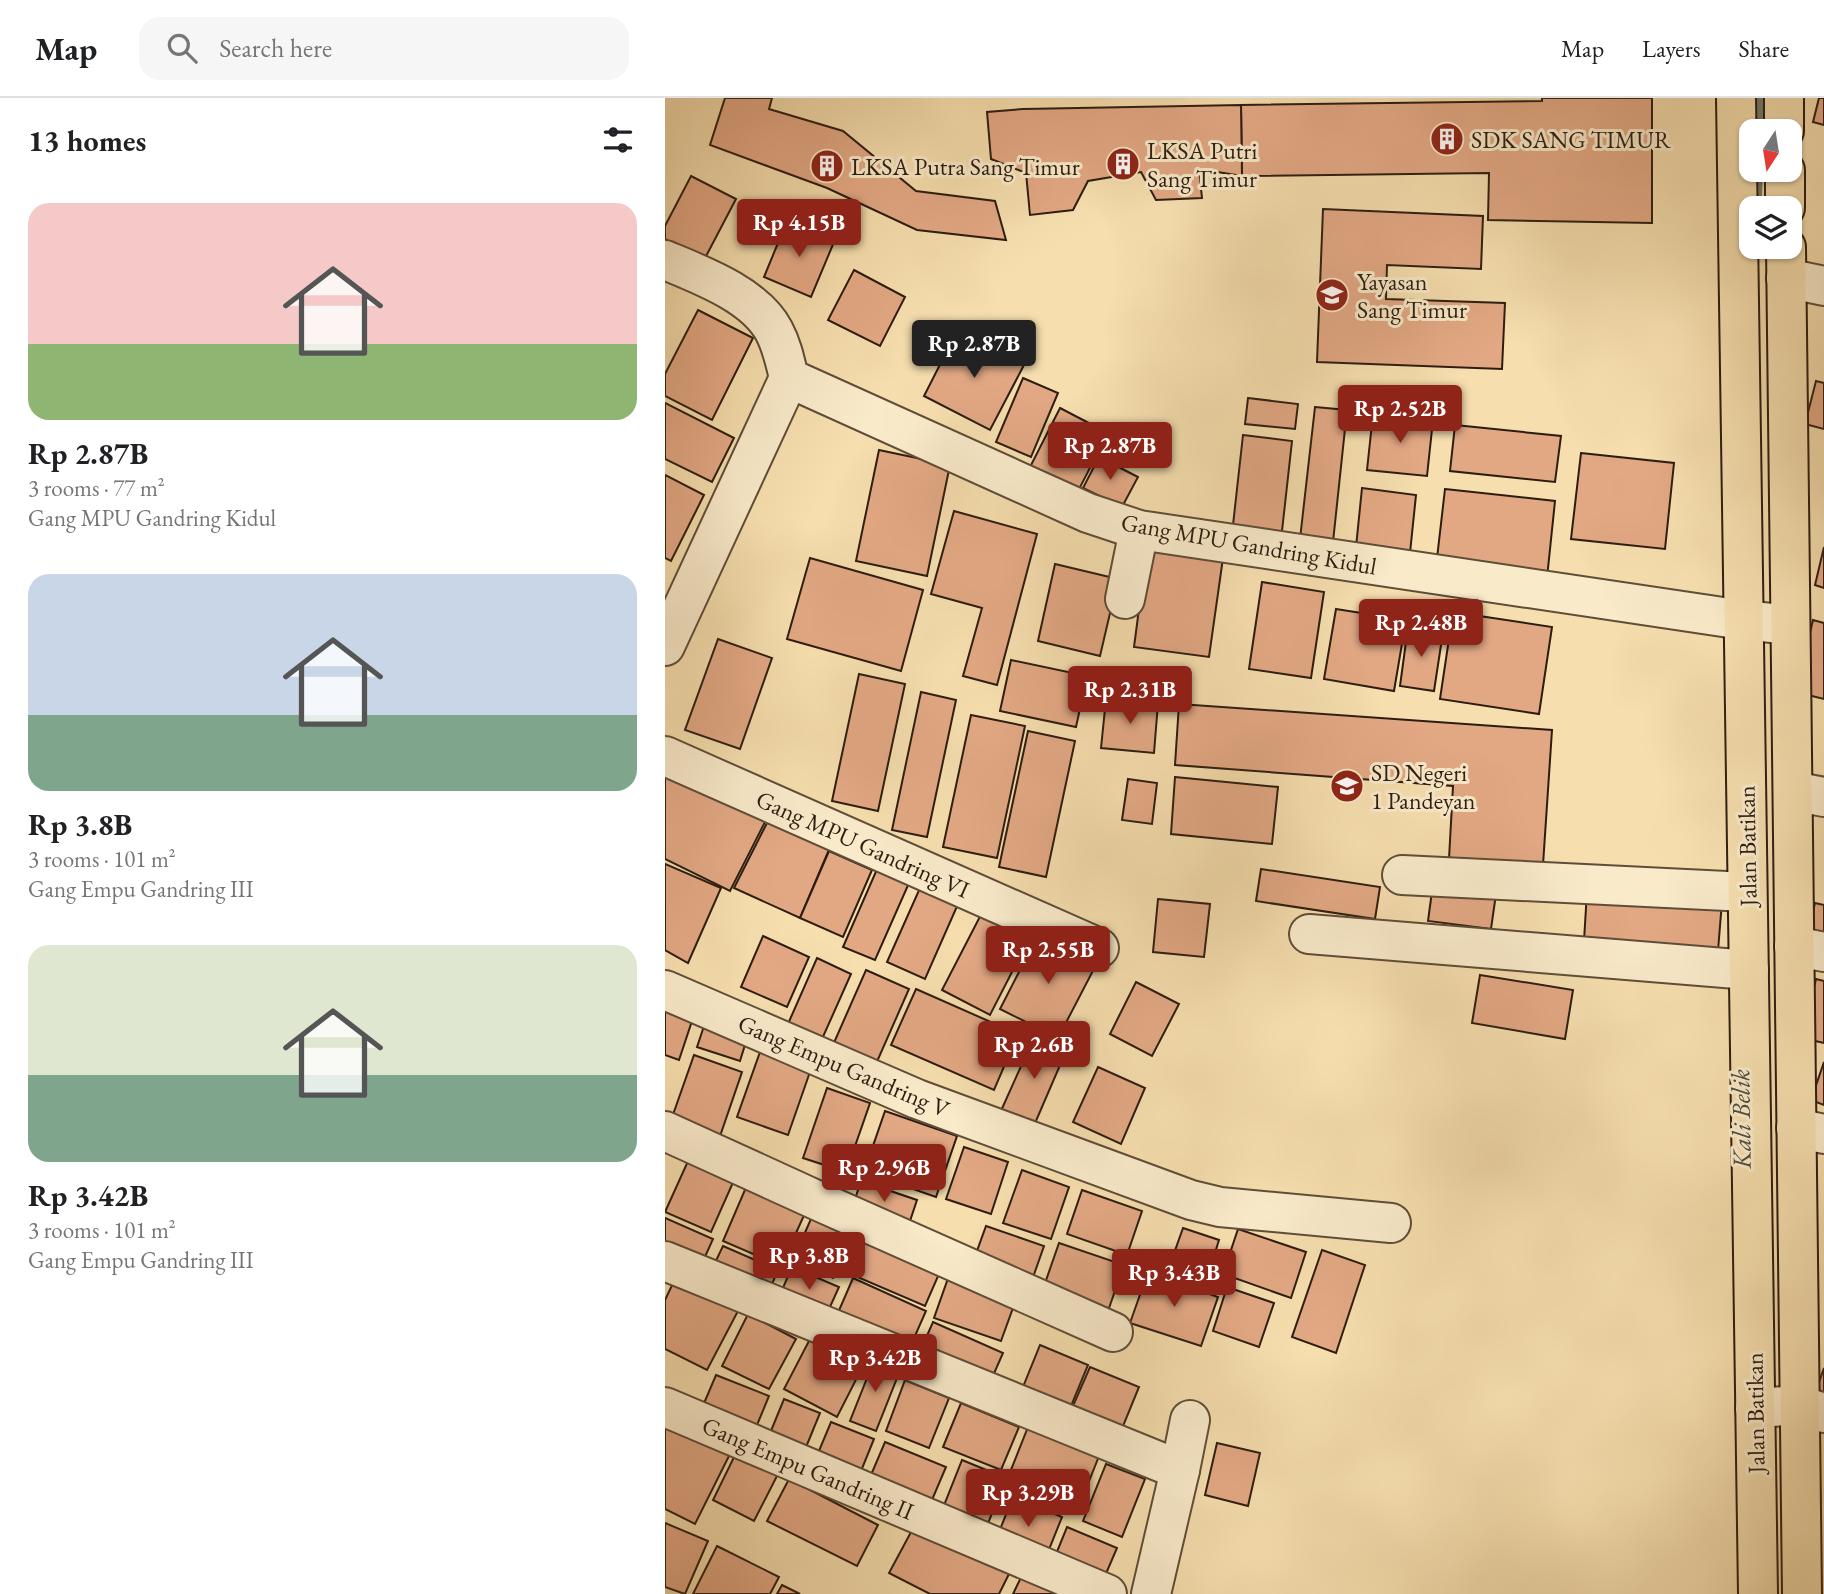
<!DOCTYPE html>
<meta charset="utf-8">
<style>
:root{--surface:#fff;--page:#f6f6f6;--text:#202124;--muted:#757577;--line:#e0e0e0;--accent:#8f2418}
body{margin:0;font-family:"EB Garamond",serif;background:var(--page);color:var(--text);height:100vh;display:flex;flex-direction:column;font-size:26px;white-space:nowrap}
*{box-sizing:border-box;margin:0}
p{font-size:23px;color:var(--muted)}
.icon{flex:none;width:38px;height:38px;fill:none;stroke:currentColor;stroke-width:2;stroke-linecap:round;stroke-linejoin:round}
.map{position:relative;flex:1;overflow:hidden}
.drawer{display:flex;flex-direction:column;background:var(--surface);width:665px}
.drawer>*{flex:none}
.needle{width:46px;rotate:192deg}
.fabs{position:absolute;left:1074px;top:21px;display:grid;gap:14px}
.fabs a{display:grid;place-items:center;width:63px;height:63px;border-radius:14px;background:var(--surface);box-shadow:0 2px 5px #0004;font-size:35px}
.price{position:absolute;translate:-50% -60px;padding:0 16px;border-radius:7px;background:var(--accent);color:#fff;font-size:23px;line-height:46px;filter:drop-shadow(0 2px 4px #0008)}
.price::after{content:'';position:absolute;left:50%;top:42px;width:21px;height:16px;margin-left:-10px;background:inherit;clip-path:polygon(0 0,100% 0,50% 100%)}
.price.selected{background:#222;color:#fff}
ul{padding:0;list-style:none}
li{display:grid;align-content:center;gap:14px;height:371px;padding:0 28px}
li span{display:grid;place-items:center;height:217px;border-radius:21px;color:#555}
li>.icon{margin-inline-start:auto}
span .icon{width:126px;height:126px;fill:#fffc;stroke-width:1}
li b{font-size:30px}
h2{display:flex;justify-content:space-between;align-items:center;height:84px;padding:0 28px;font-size:30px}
header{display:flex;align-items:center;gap:42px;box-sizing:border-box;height:98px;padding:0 35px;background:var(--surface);border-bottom:2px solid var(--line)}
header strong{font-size:33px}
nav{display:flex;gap:38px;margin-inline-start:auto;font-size:24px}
.search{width:490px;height:63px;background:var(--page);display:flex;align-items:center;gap:18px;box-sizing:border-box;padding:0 24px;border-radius:21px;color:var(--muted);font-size:26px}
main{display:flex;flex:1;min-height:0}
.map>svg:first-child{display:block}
</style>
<header>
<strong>Map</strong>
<div class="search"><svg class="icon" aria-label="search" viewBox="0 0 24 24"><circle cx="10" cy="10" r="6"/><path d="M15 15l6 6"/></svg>Search here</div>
<nav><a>Map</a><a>Layers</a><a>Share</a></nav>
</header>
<main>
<section class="drawer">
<h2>13 homes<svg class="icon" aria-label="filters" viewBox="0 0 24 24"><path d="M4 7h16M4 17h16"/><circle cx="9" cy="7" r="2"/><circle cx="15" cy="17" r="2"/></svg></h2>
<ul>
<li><span style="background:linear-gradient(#f6c9c9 65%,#8fb573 0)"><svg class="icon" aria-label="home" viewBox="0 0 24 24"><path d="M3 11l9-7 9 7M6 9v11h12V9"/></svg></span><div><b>Rp 2.87B</b><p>3 rooms · 77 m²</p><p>Gang MPU Gandring Kidul</p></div></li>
<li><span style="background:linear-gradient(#c9d6e8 65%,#7fa58c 0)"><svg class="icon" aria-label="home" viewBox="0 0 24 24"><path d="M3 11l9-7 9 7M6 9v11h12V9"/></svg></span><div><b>Rp 3.8B</b><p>3 rooms · 101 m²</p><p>Gang Empu Gandring III</p></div></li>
<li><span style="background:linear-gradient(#dfe7d0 60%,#7fa58c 0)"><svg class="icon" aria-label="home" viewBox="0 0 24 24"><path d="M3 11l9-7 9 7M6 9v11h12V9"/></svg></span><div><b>Rp 3.42B</b><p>3 rooms · 101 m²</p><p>Gang Empu Gandring III</p></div></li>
</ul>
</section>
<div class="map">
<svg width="1159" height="1496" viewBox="0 0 1159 1496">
<rect width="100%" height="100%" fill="#f6deae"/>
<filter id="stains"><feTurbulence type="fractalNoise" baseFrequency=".00286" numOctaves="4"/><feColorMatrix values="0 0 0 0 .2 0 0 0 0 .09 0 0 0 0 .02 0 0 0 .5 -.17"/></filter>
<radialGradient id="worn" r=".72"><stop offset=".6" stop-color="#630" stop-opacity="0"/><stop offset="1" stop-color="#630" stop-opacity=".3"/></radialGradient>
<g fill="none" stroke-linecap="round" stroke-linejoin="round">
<g stroke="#707c6d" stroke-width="12">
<polyline points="1092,33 1092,0"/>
<polyline points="1091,99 1092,72"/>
</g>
</g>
<g fill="#e2a884" stroke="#2d1d11" stroke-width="2">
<polygon points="60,0 107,0 104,11 178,33 251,93 330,103 341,142 252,132 162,90 45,47"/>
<polygon points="877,0 987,0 987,125 823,122 824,75 577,78 576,7 877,3"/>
<polygon points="1154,0 1159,0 1159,27 1148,24"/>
<polygon points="576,7 577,78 534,71 537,100 491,102 476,74 423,83 408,112 365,117 361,75 326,61 322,14 358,11"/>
<polygon points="26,78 71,101 39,162 0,141 0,128"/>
<polygon points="658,111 818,118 816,171 722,167 721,201 840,205 837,271 652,264"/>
<polygon points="122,123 169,144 146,199 99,179"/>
<polygon points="189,172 240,199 215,248 163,222"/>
<polygon points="33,212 88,240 47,322 0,298 0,276"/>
<polygon points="292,233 359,267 325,332 259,298"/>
<polygon points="358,280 393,295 366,359 331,344"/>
<polygon points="1151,283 1159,285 1159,331 1140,326"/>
<polygon points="583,300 633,306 630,331 580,326"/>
<polygon points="0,305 69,340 47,384 0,361"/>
<polygon points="650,309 682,312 668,444 635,441"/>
<polygon points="395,310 443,335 410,399 362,375"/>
<polygon points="708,316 768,322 762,378 702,372"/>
<polygon points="790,327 896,338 890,384 785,373"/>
<polygon points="578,337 627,343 616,442 567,436"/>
<polygon points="214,352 285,367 262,478 191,463"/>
<polygon points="916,355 1009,365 1000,451 906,441"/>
<polygon points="434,359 473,379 457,409 418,390"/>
<polygon points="0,377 39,397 6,463 0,460"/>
<polygon points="697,390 751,397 745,455 691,449"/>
<polygon points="780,391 890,403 882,480 771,469"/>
<polygon points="289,413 372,436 332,587 298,578 317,510 266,496"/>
<polygon points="1159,449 1159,490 1150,487"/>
<polygon points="482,450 558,460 544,559 469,549"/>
<polygon points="145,460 258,492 236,573 122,541"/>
<polygon points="390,466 453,481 435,558 373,543"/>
<polygon points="597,484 659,494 646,580 584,571"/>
<polygon points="671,511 741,522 729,593 659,581"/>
<polygon points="788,514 887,529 874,616 775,601"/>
<polygon points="1148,522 1159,525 1159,601 1131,594"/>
<polygon points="743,529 778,534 769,593 735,588"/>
<polygon points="53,541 107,560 75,651 20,632"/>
<polygon points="346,562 422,578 411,629 335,613"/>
<polygon points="194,576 240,586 213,713 167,703"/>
<polygon points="256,594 291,602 262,739 227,732"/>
<polygon points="441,601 493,605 489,655 436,650"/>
<polygon points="514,606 887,632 878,767 784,761 788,688 510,667"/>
<polygon points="306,617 360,628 332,760 278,749"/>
<polygon points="363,633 410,643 381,779 334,769"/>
<polygon points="0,661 105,714 65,793 0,761"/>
<polygon points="510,679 613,689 607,746 506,736"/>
<polygon points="463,681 492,685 487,726 457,722"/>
<polygon points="105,719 166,747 135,820 69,790"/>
<polygon points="164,753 207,772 178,839 135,820"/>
<polygon points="216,762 248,776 210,862 178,849"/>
<polygon points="0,766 56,790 23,865 0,852"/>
<polygon points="596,771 715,789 710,821 591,803"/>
<polygon points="259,781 297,797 260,881 222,864"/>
<polygon points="768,786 831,796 826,831 763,823"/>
<polygon points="922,793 1057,803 1053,853 919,843"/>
<polygon points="493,801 545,806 539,859 488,854"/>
<polygon points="323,803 371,827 325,917 277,892"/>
<polygon points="1150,805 1159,807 1159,842 1142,838"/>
<polygon points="374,835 432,865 393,940 335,911"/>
<polygon points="98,838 144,859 122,909 76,889"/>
<polygon points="152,860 186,876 153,950 119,935"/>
<polygon points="201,872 244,891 207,975 164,956"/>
<polygon points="815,877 908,892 900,941 807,925"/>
<polygon points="1151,881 1159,883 1159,945 1137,940"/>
<polygon points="471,884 514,906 487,958 445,936"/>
<polygon points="251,891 353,936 329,992 226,947"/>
<polygon points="0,907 29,917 14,962 0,957"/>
<polygon points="41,922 83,937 75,963 32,949"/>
<polygon points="370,937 402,951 368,1030 335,1015"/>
<polygon points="95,954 146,971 123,1037 72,1019"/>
<polygon points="29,957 77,974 53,1044 4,1028"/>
<polygon points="1159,964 1159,1007 1146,1002"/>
<polygon points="433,969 480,990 456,1046 408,1024"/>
<polygon points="162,990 205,1005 181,1074 138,1060"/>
<polygon points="220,1013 292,1038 271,1099 199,1074"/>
<polygon points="299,1049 343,1064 326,1116 281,1101"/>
<polygon points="28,1052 74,1071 46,1134 0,1114"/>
<polygon points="357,1072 404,1089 386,1141 338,1125"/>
<polygon points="196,1083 252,1102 243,1129 187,1110"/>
<polygon points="82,1087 141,1113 116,1168 58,1143"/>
<polygon points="417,1092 477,1113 462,1157 402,1136"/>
<polygon points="149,1114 190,1131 168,1180 128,1162"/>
<polygon points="0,1120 48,1141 35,1170 0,1154"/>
<polygon points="321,1128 379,1148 366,1185 308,1164"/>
<polygon points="518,1130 554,1142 543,1177 506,1164"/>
<polygon points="573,1131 641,1154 626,1200 558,1176"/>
<polygon points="199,1135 277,1169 260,1208 183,1175"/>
<polygon points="394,1145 459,1167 443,1213 378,1191"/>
<polygon points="58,1148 113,1172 102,1198 46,1173"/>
<polygon points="657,1152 700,1167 671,1255 627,1239"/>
<polygon points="127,1169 174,1189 160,1220 114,1199"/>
<polygon points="286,1172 353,1196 336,1243 269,1220"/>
<polygon points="483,1174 553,1199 536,1248 465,1225"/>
<polygon points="188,1180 261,1213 242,1256 169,1224"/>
<polygon points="10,1181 73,1213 42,1272 0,1251 0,1202"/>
<polygon points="562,1189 609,1205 594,1249 548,1233"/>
<polygon points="83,1216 131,1241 104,1291 57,1268"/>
<polygon points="268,1224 338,1255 324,1287 254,1256"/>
<polygon points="145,1241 198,1268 172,1319 119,1291"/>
<polygon points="375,1247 423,1267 404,1313 356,1294"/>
<polygon points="210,1260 236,1270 211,1333 185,1323"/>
<polygon points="425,1269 474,1289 454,1338 404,1317"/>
<polygon points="1159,1270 1159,1301 1149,1298"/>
<polygon points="51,1277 104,1298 87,1339 34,1317"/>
<polygon points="240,1282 284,1300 264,1350 221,1333"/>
<polygon points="119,1301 155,1315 137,1359 101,1345"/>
<polygon points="296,1305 354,1329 336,1372 278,1349"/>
<polygon points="0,1316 68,1350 30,1426 0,1411"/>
<polygon points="166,1324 209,1341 194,1378 151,1360"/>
<polygon points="363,1329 434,1358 413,1411 342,1382"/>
<polygon points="220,1344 281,1369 264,1409 203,1384"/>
<polygon points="552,1345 595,1355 583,1408 540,1397"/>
<polygon points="71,1355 113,1376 89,1423 48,1402"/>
<polygon points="297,1362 341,1380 318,1438 274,1420"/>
<polygon points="441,1366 480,1381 457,1439 418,1423"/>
<polygon points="124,1381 213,1427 192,1468 102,1423"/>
<polygon points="348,1399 397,1419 379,1464 330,1444"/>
<polygon points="253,1421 348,1468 334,1496 265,1496 224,1475"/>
<polygon points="0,1425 43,1443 20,1496 0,1489"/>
<polygon points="402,1429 452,1450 437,1485 387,1466"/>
<polygon points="52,1448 114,1479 105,1496 28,1496"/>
<polygon points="361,1469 414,1496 348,1496"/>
<polygon points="117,1487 135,1496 112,1496"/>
</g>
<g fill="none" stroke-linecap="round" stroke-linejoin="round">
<defs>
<g id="minor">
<path d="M0 162C36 177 90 197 109 233 117 248 120 263 124 280L423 415 474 432 1078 522 1125 527"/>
<polyline points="1121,180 1159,188"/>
<polyline points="460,501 474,432"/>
<polyline points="0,548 124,280"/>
<polyline points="0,658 434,850"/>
<polyline points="1128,693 1159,699"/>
<polyline points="737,777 1082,794"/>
<polyline points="644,836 1084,872"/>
<polyline points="1129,848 1159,854"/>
<polyline points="0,892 252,1001 526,1102 555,1109 726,1125"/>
<polyline points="1131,1030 1159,1036"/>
<polyline points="0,1033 160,1106 448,1234"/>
<polyline points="0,1163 515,1372"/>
<polyline points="0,1309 442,1496"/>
<polyline points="1090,1310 1135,1307 1159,1315"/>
<polyline points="486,1496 515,1372 525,1322"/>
</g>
<g id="major">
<polyline points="1071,0 1093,1496"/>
<polyline points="1119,0 1119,33"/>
<polyline points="1120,72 1120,110"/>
<polyline points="1121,149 1137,1496"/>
</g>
</defs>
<use href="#minor" stroke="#5f4d38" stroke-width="42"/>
<use href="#major" stroke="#2d1d11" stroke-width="42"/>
<use href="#minor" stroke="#f9eaca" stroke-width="38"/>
<use href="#major" stroke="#f6deae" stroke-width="38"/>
</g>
<defs>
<symbol id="building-disc" viewBox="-11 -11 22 22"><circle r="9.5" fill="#8f2418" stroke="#f9eaca"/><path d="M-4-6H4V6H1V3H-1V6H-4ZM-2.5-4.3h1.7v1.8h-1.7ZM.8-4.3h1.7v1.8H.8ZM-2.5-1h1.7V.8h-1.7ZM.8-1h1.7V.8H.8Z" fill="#fff"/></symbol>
<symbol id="school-disc" viewBox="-11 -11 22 22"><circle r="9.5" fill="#8f2418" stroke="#f9eaca"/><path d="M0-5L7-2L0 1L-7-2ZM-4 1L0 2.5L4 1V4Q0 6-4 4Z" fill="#fff"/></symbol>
</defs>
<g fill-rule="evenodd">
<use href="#building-disc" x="763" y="22" width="38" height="38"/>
<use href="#building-disc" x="439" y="47" width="38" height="38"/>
<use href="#building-disc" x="143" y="49" width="38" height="38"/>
<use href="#school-disc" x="648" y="178" width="38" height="38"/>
<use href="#school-disc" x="663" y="669" width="38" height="38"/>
</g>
<g text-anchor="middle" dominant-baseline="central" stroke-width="6" stroke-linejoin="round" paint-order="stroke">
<g font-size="24" fill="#2d1d11" stroke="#f9eaca" text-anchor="start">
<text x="806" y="41">SDK SANG TIMUR</text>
<text x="482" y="52">LKSA Putri<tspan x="482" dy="28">Sang Timur</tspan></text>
<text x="186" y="68">LKSA Putra Sang Timur</text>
<text x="692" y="183">Yayasan<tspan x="692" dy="28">Sang Timur</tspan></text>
<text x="706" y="674">SD Negeri<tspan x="706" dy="28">1 Pandeyan</tspan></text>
</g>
<g font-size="24" fill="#2d1d11" stroke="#f9eaca">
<text transform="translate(584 446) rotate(10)">Gang MPU Gandring Kidul</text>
<text transform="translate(198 746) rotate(24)">Gang MPU Gandring VI</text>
<text transform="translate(1082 748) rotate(-91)">Jalan Batikan</text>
<text transform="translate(179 968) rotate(23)">Gang Empu Gandring V</text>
<text transform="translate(1090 1315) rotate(-91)">Jalan Batikan</text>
<text transform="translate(143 1370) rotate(23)">Gang Empu Gandring II</text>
</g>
<g font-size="26" font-style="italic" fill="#4f4d3f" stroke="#f9eaca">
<text transform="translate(1076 1021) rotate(-91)">Kali Belik</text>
</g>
</g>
<rect width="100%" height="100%" filter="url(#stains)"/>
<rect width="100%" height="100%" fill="url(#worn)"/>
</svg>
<div class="fabs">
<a><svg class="needle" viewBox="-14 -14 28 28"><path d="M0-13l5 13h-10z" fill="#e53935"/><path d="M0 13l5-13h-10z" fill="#757577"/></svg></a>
<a><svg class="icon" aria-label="layers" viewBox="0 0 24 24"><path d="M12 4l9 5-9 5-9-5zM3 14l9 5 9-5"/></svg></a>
</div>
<b class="price" style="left:134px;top:161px">Rp 4.15B</b>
<b class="price selected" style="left:309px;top:282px">Rp 2.87B</b>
<b class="price" style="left:735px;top:347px">Rp 2.52B</b>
<b class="price" style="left:445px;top:384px">Rp 2.87B</b>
<b class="price" style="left:756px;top:561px">Rp 2.48B</b>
<b class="price" style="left:465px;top:628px">Rp 2.31B</b>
<b class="price" style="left:383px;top:888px">Rp 2.55B</b>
<b class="price" style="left:369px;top:983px">Rp 2.6B</b>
<b class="price" style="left:219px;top:1106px">Rp 2.96B</b>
<b class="price" style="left:144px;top:1194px">Rp 3.8B</b>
<b class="price" style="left:509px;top:1211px">Rp 3.43B</b>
<b class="price" style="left:210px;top:1296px">Rp 3.42B</b>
<b class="price" style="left:363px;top:1431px">Rp 3.29B</b>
</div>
</main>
